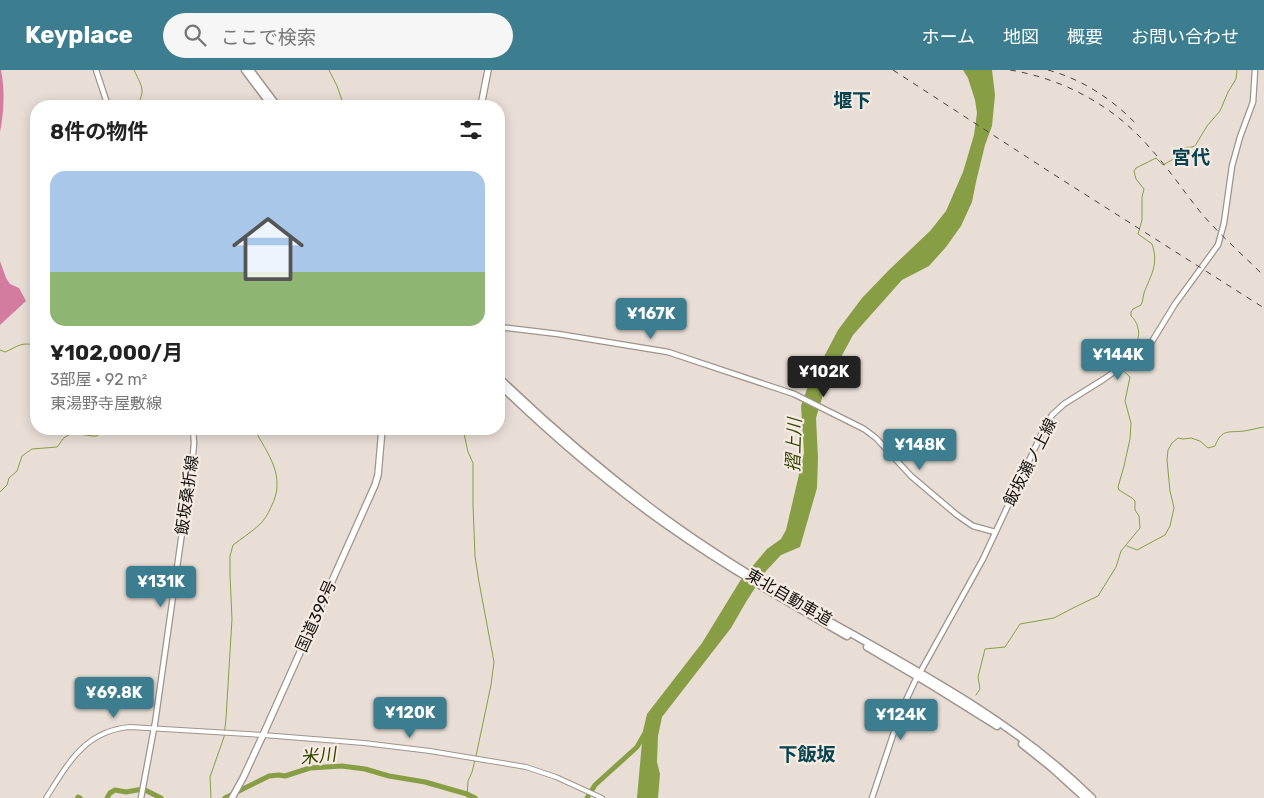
<!DOCTYPE html>
<html lang="ja">
<meta charset="utf-8">
<style>
:root{--surface:#fff;--page:#f6f6f6;--text:#222;--muted:#767676;--accent:#3c7e8f}
body{margin:0;font-family:Rubik,"Noto Sans JP",sans-serif;background:var(--page);color:var(--text);height:100vh;display:flex;flex-direction:column;font-size:19px;white-space:nowrap}
*{box-sizing:border-box;margin:0}
p{font-size:16px;color:var(--muted)}
.icon{flex:none;width:28px;height:28px;fill:none;stroke:currentColor;stroke-width:2;stroke-linecap:round;stroke-linejoin:round}
.map{position:relative;flex:1;overflow:hidden}
.side{position:absolute;left:30px;top:30px;width:475px;height:335px;display:flex;flex-direction:column;background:var(--surface);border-radius:20px;box-shadow:0 2px 12px #0003}
.side>*{flex:none}
.price{position:absolute;translate:-50% -42px;padding:0 11px;border-radius:5px;background:var(--accent);color:#fff;font-size:16px;line-height:32px;filter:drop-shadow(0 1px 2px #0008)}
.price::after{content:'';position:absolute;left:50%;top:30px;width:15px;height:11px;margin-left:-8px;background:inherit;clip-path:polygon(0 0,100% 0,50% 100%)}
.price.on{background:#222;color:#fff}
ul{padding:0;list-style:none}
li{display:grid;align-content:center;gap:10px;height:265px;padding:0 20px}
li span{display:grid;place-items:center;height:155px;border-radius:15px;color:#555}
li>.icon{margin-inline-start:auto}
span .icon{width:90px;height:90px;fill:#fffc;stroke-width:1}
li b{font-size:21px}
h2{display:flex;justify-content:space-between;align-items:center;height:60px;padding:0 20px;font-size:21px}
header{display:flex;align-items:center;gap:30px;box-sizing:border-box;height:70px;padding:0 25px;background:var(--accent);color:#fff}
header strong{font-size:24px}
nav{display:flex;gap:28px;margin-inline-start:auto;font-size:18px}
.search{width:350px;height:45px;background:var(--page);display:flex;align-items:center;gap:12px;box-sizing:border-box;padding:0 18px;border-radius:28px;color:var(--muted);font-size:19px}
.map>svg:first-child{display:block}
</style>
<header>
<strong>Keyplace</strong>
<div class="search"><svg class="icon" aria-label="search" viewBox="0 0 24 24"><circle cx="10" cy="10" r="6"/><path d="M15 15l6 6"/></svg>ここで検索</div>
<nav><a>ホーム</a><a>地図</a><a>概要</a><a>お問い合わせ</a></nav>
</header>
<div class="map">
<svg width="1264" height="728" viewBox="0 0 1264 728">
<rect width="100%" height="100%" fill="#e8ded6"/>
<g fill="#d47ba0">
<path d="M0 0H1C5 21 4 41 0 62Z"/>
<polygon points="0,191 6,208 10,214 19,218 26,231 0,255"/>
</g>
<polygon fill="#889e44" points="963,0 992,0 995,25 992,56 985,75 976,112 972,132 961,156 946,177 929,196 902,210 853,265 826,315 816,348 818,388 817,418 800,477 781,485 766,501 746,532 731,558 662,647 658,666 657,692 660,704 658,728 637,728 643,661 647,644 702,573 740,511 767,479 781,469 786,460 804,383 801,336 807,319 838,260 862,228 889,200 930,161 946,141 963,102 974,65 977,43 975,30 968,8"/>
<g fill="none" stroke-linecap="round" stroke-linejoin="round">
<g stroke="#889e44" stroke-width="1">
<path d="M134 0C141 15 147 21 136 36"/>
<polyline points="329,0 337,16 344,36"/>
<path d="M0 280 5 282C19 276 20 272 36 275"/>
<polyline points="463,359 468,382 473,393 473,435 475,486 479,512 494,592 491,615 476,686"/>
<path d="M0 422 7 415 9 408 17 401 22 386 32 379 57 377C60 374 62 369 65 367 74 360 87 367 97 366 99 362 104 362 106 359"/>
<path d="M1127 476 1137 480 1165 465 1170 456 1174 438 1170 421 1167 390 1168 380 1172 373 1178 368 1183 369 1191 368 1200 371 1208 378 1215 376C1222 358 1229 363 1244 361 1251 360 1257 358 1264 357"/>
<path d="M976 625 980 619 978 607 985 579 1005 577 1020 554 1054 548 1075 537 1098 526 1116 497 1121 481 1140 458 1139 446 1135 440V431L1132 428 1119 420 1118 417 1124 396 1130 369 1131 353 1125 331 1130 307 1118 296V294L1122 287 1120 282C1124 279 1131 277 1135 273 1142 266 1138 252 1131 246V242L1133 239 1141 235C1143 231 1143 227 1144 223 1151 204 1159 195 1152 174L1138 164 1142 150V127L1144 119 1136 109 1134 101 1136 98 1156 88 1163 95 1177 87 1176 81 1177 78 1192 77 1195 76 1207 56 1220 41 1228 22 1236 9 1237 0"/>
<polyline points="75,728 78,727"/>
<path d="M211 728 210 707 224 667 226 648 232 549 230 505V486L233 475C241 469 250 463 258 456 264 451 268 444 271 437 287 407 268 384 254 359"/>
<polyline points="467,728 468,711 472,702 475,690"/>
</g>
<g stroke="#889e44" stroke-width="5">
<polyline points="78,727 80,728"/>
<polyline points="107,728 110,723 115,720 126,722 143,719 161,728"/>
<polyline points="225,728 269,706 279,705 285,706 310,698 342,696 365,699 389,706 425,712 467,724 475,728"/>
<polyline points="587,728 595,715 637,677 645,663"/>
</g>
<defs>
<path id="tertiary" d="M46 728C68 694 84 661 130 657L263 665 364 673 430 681 526 697 556 707 602 728"/>
<g id="secondary">
<polyline points="96,0 108,36"/>
<polyline points="499,257 558,264 668,282 794,324 864,359 876,368 911,406 957,445 973,456 995,462"/>
<polyline points="922,599 983,489 1042,363 1052,345 1064,334 1104,309 1148,278 1175,234 1218,175 1224,153 1232,96 1240,67 1253,32 1255,0"/>
<polyline points="141,728 155,653 193,385 194,373 193,359"/>
<polyline points="872,728 901,641 916,609"/>
</g>
<g id="trunk">
<polyline points="481,36 488,0"/>
<polyline points="232,728 243,708 263,665 375,415 378,405 382,359"/>
</g>
<g id="motorway">
<polyline points="245,0 272,36"/>
<polyline points="250,0 277,36"/>
<path d="M499 308C547 354 598 398 651 438 692 469 736 497 780 523 887 586 1003 640 1092 728"/>
<path d="M499 314C552 365 607 413 667 455 725 496 786 531 847 566"/>
<polyline points="867,577 933,616 997,656"/>
<polyline points="1022,674 1052,698 1085,728"/>
</g>
</defs>
<use href="#tertiary" stroke="#9e948d" stroke-width="6"/>
<use href="#secondary" stroke="#9e948d" stroke-width="7"/>
<use href="#trunk" stroke="#9e948d" stroke-width="8"/>
<use href="#motorway" stroke="#9e948d" stroke-width="9"/>
<use href="#tertiary" stroke="#fff" stroke-width="4"/>
<use href="#secondary" stroke="#fff" stroke-width="4.5"/>
<use href="#trunk" stroke="#fff" stroke-width="5.5"/>
<use href="#motorway" stroke="#fff" stroke-width="6"/>
<g stroke="#48433f" stroke-width="1" stroke-dasharray="6 6" stroke-linecap="butt">
<polyline points="893,0 1053,104 1264,238"/>
<path d="M1010 0C1064 9 1114 36 1150 78 1169 99 1184 122 1202 144 1221 166 1243 185 1264 206"/>
<path d="M1048 0C1082 9 1114 30 1138 56"/>
</g>
</g>
<g text-anchor="middle" dominant-baseline="central" stroke-width="4.5" stroke-linejoin="round" paint-order="stroke">
<g font-size="16" fill="#14110e" stroke="#f5ebe3">
<text transform="translate(1030 392) rotate(-63)">飯坂瀬ノ上線</text>
<text transform="translate(187 425) rotate(-82)">飯坂桑折線</text>
<text transform="translate(789 527) rotate(30)">東北自動車道</text>
<text transform="translate(316 546) rotate(-66)">国道399号</text>
</g>
<g font-size="18" font-style="italic" fill="#374500" stroke="#f5ebe3">
<text transform="translate(794 375) rotate(-88)">摺上川</text>
<text transform="translate(318 686) rotate(-6)">米川</text>
</g>
<g font-size="19" font-weight="bold" fill="#074350" stroke="#f5ebe3">
<text x="852" y="30">堰下</text>
<text x="1191" y="87">宮代</text>
<text x="807" y="684">下飯坂</text>
</g>
</g>
</svg>
<b class="price" style="left:651px;top:270px">¥167K</b>
<b class="price" style="left:1118px;top:311px">¥144K</b>
<b class="price on" style="left:824px;top:328px">¥102K</b>
<b class="price" style="left:920px;top:401px">¥148K</b>
<b class="price" style="left:161px;top:538px">¥131K</b>
<b class="price" style="left:114px;top:649px">¥69.8K</b>
<b class="price" style="left:410px;top:669px">¥120K</b>
<b class="price" style="left:901px;top:671px">¥124K</b>
<section class="side">
<h2>8件の物件<svg class="icon" aria-label="filters" viewBox="0 0 24 24"><path d="M4 7h16M4 17h16"/><circle cx="9" cy="7" r="2"/><circle cx="15" cy="17" r="2"/></svg></h2>
<ul>
<li><span style="background:linear-gradient(#a9c7e8 65%,#8fb573 0)"><svg class="icon" aria-label="home" viewBox="0 0 24 24"><path d="M3 11l9-7 9 7M6 9v11h12V9"/></svg></span><div><b>¥102,000/月</b><p>3部屋 · 92 m²</p><p>東湯野寺屋敷線</p></div></li>
</ul>
</section>
</div>
